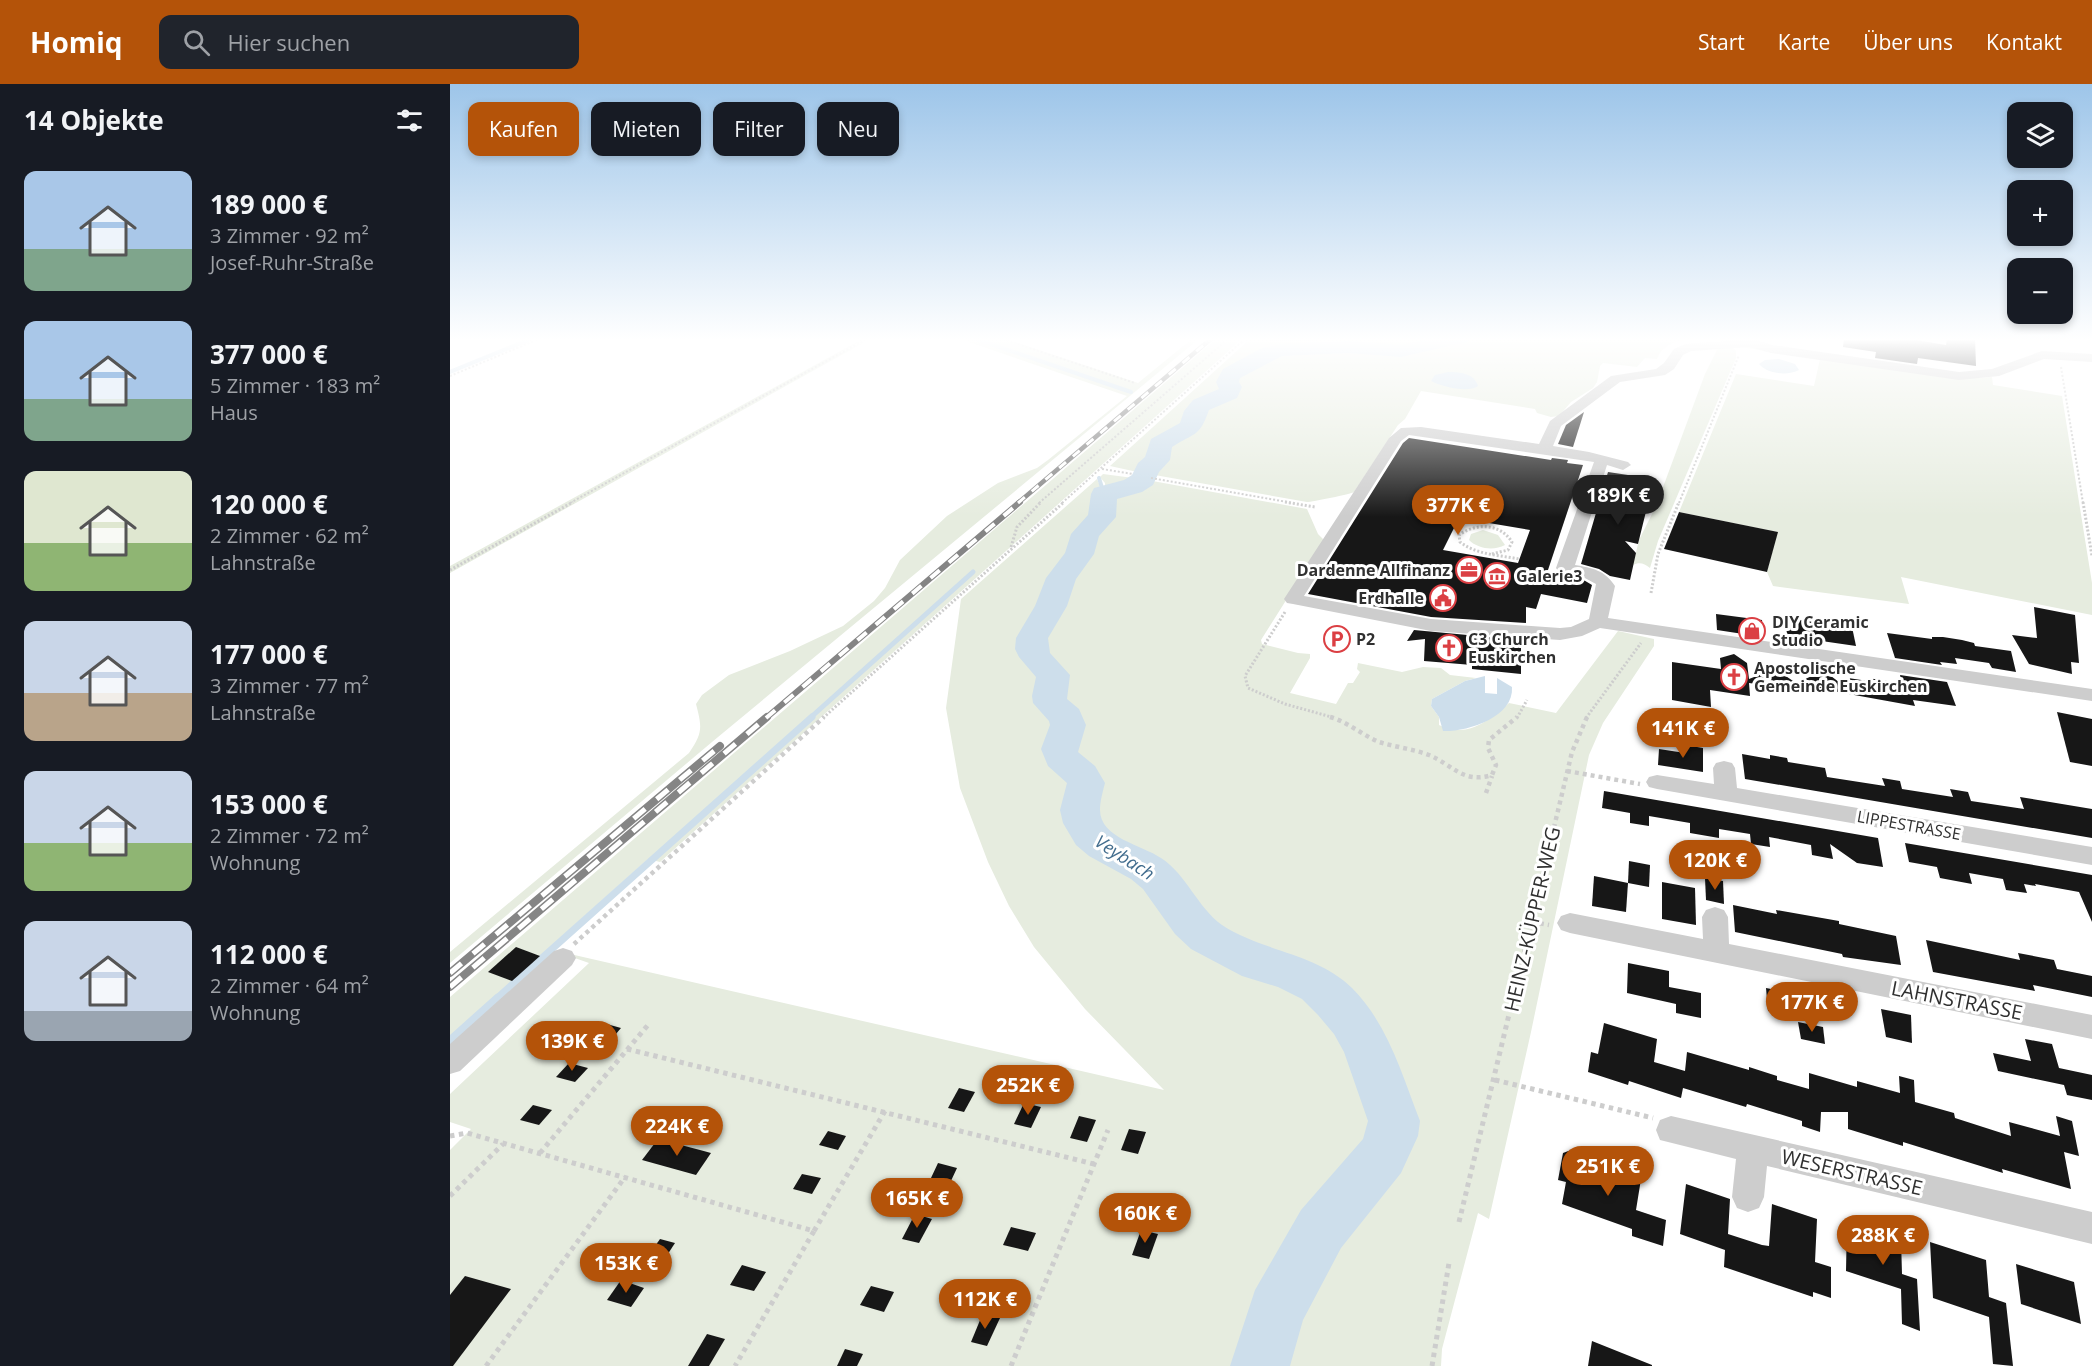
<!DOCTYPE html>
<html lang="de">
<meta charset="utf-8">
<style>
:root{--surface:#171b24;--page:#20242c;--text:#f1f3f6;--muted:#9ea1a6;--accent:#b45309}
body{margin:0;font-family:"Open Sans",sans-serif;background:var(--page);color:var(--text);height:100vh;display:flex;flex-direction:column;font-size:22px;white-space:nowrap}
*{box-sizing:border-box;margin:0}
p{font-size:20px;color:var(--muted)}
.icon{flex:none;width:33px;height:33px;fill:none;stroke:currentColor;stroke-width:2;stroke-linecap:round;stroke-linejoin:round}
.map{position:relative;flex:1;overflow:hidden}
.sheet{display:flex;flex-direction:column;background:var(--surface);width:450px}
.sheet>*{flex:none}
.guide{position:absolute;left:18px;top:18px;width:570px;height:54px;display:flex;gap:12px}
.fabs{position:absolute;left:1557px;top:18px;display:grid;gap:12px}
.fabs a{display:grid;place-items:center;width:66px;height:66px;border-radius:12px;background:var(--surface);box-shadow:0 3px 9px #0003;font-size:30px}
.price{position:absolute;translate:-50% -51px;padding:0 14px;border-radius:21px;background:var(--accent);color:#fff;font-size:20px;line-height:39px;filter:drop-shadow(0 2px 3px #0008)}
.price::after{content:'';position:absolute;left:50%;top:36px;width:18px;height:14px;margin-left:-9px;background:inherit;clip-path:polygon(0 0,100% 0,50% 100%)}
.price.current{background:#222;color:#fff}
ul{padding:0;list-style:none}
li{display:flex;align-items:center;gap:18px;height:150px;padding:0 24px}
li span{display:grid;place-items:center;flex:none;width:168px;height:120px;border-radius:12px;color:#555}
li>.icon{margin-inline-start:auto}
span .icon{width:72px;height:72px;fill:#fffc;stroke-width:1}
li b{font-size:26px}
h2{display:flex;justify-content:space-between;align-items:center;height:72px;padding:0 24px;font-size:26px}
.pill{padding:0 21px;border-radius:12px;background:var(--surface);box-shadow:0 3px 9px #0003;font-size:21px;line-height:54px}
.pill.current{background:var(--accent);color:#fff}
header{display:flex;align-items:center;gap:36px;box-sizing:border-box;height:84px;padding:0 30px;background:var(--accent);color:#fff}
header strong{font-size:28px}
nav{display:flex;gap:33px;margin-inline-start:auto;font-size:21px}
.search{width:420px;height:54px;background:var(--page);display:flex;align-items:center;gap:15px;box-sizing:border-box;padding:0 21px;border-radius:12px;color:var(--muted);font-size:22px}
main{display:flex;flex:1;min-height:0}
.map>svg:first-child{display:block}
</style>
<header>
<strong>Homiq</strong>
<div class="search"><svg class="icon" aria-label="search" viewBox="0 0 24 24"><circle cx="10" cy="10" r="6"/><path d="M15 15l6 6"/></svg>Hier suchen</div>
<nav><a>Start</a><a>Karte</a><a>Über uns</a><a>Kontakt</a></nav>
</header>
<main>
<section class="sheet">
<h2>14 Objekte<svg class="icon" aria-label="filters" viewBox="0 0 24 24"><path d="M4 7h16M4 17h16"/><circle cx="9" cy="7" r="2"/><circle cx="15" cy="17" r="2"/></svg></h2>
<ul>
<li><span style="background:linear-gradient(#a9c7e8 65%,#7fa58c 0)"><svg class="icon" aria-label="home" viewBox="0 0 24 24"><path d="M3 11l9-7 9 7M6 9v11h12V9"/></svg></span><div><b>189 000 €</b><p>3 Zimmer · 92 m²</p><p>Josef-Ruhr-Straße</p></div></li>
<li><span style="background:linear-gradient(#a9c7e8 65%,#7fa58c 0)"><svg class="icon" aria-label="home" viewBox="0 0 24 24"><path d="M3 11l9-7 9 7M6 9v11h12V9"/></svg></span><div><b>377 000 €</b><p>5 Zimmer · 183 m²</p><p>Haus</p></div></li>
<li><span style="background:linear-gradient(#dfe7d0 60%,#8fb573 0)"><svg class="icon" aria-label="home" viewBox="0 0 24 24"><path d="M3 11l9-7 9 7M6 9v11h12V9"/></svg></span><div><b>120 000 €</b><p>2 Zimmer · 62 m²</p><p>Lahnstraße</p></div></li>
<li><span style="background:linear-gradient(#c9d6e8 60%,#b9a48a 0)"><svg class="icon" aria-label="home" viewBox="0 0 24 24"><path d="M3 11l9-7 9 7M6 9v11h12V9"/></svg></span><div><b>177 000 €</b><p>3 Zimmer · 77 m²</p><p>Lahnstraße</p></div></li>
<li><span style="background:linear-gradient(#c9d6e8 60%,#8fb573 0)"><svg class="icon" aria-label="home" viewBox="0 0 24 24"><path d="M3 11l9-7 9 7M6 9v11h12V9"/></svg></span><div><b>153 000 €</b><p>2 Zimmer · 72 m²</p><p>Wohnung</p></div></li>
<li><span style="background:linear-gradient(#c9d6e8 75%,#9aa5b1 0)"><svg class="icon" aria-label="home" viewBox="0 0 24 24"><path d="M3 11l9-7 9 7M6 9v11h12V9"/></svg></span><div><b>112 000 €</b><p>2 Zimmer · 64 m²</p><p>Wohnung</p></div></li>
</ul>
</section>
<div class="map">
<svg width="1642" height="1282" viewBox="0 0 1642 1282">
<rect width="100%" height="100%" fill="#fff"/>
<g fill="#e6ecdf">
<polygon points="414,254 416,254 384,272 422,254 0,489 0,482"/>
<path d="M507 254H553L688 299 743 254H750L262 658 0 879V868L239 669C253 649 252 643 246 620L252 611 279 591 340 567 393 542 424 517 435 504 450 476 497 432 548 399 587 384 598 376 677 312Z"/>
<polygon points="767,254 793,254 210,778 198,775 0,953 0,913"/>
<polygon points="1002,254 937,266 897,261 867,265 827,264 774,293 772,298 775,307 744,322 741,327 739,340 707,357 702,375 692,389 660,382 800,255"/>
<path d="M1019 254H1283L1284 258C1262 257 1217 247 1207 275L1195 274 1187 283 1153 279 1150 282 1147 298 1143 304 1121 318 1109 332 1101 333 1087 329 1085 325 971 307 955 335 948 341 904 408C901 410 862 418 857 418L699 390 710 376 712 361 715 358 746 342 753 322 777 313 783 305 779 297 783 291 825 268 895 264 952 268 983 259Z"/>
<path d="M1269 262H1281L1286 267V274L1208 457 1200 484C1194 479 1189 478 1183 481L1189 456 1206 422 1255 290Z"/>
<polygon points="1296,262 1527,294 1542,293 1543,301 1612,312 1642,499 1642,531 1451,493 1459,520 1323,502 1317,488 1327,448 1229,428 1286,290 1364,302 1370,275 1291,263"/>
<polygon points="653,390 691,395 678,402 655,406 655,399 650,393"/>
<path d="M647 395 652 406 648 417 650 429 632 449 623 474 606 497 594 527 577 554 578 569 583 577 598 590 600 595 597 619 612 638 613 645 604 666C607 682 622 685 627 699 626 720 613 726 628 751 643 774 672 778 693 792 706 801 710 816 718 829 729 848 754 865 774 875 803 889 842 890 866 911 901 943 913 987 931 1030L943 1003C931 965 915 933 885 907 879 902 874 895 867 892 831 875 793 866 759 843 735 826 727 796 702 779 686 768 664 765 650 750 632 730 650 713 642 693 637 682 622 679 615 668V663L625 647 624 636C618 627 602 622 605 609 606 601 609 597 607 589L589 572 586 564 590 547 603 525 612 499 632 471 637 453 657 431 656 413C668 404 685 405 697 396L857 425 868 450 874 456 811 556 812 560 848 569 860 570V574L840 609 886 620 898 599H903L910 588 907 585 908 579 952 588 973 583 991 584 1000 591 1026 594 1015 597 982 615 981 622 989 633V641C1017 655 1038 637 1059 619L1106 629 1168 547 1204 555V562L1153 639 1139 671 1081 948 1039 1135 1028 1129 992 1265 991 1282H0V1066L21 1045 0 1038V1010L139 879 119 872 120 870 714 1006 635 925 584 863 559 822 538 778 510 704 496 624 511 515Z"/>
<path d="M1033 446 1048 451 1055 461C1044 467 1028 465 1019 456L1021 450Z"/>
</g>
<g fill="#cddeeb">
<path d="M1329 275 1345 280 1349 286C1337 292 1318 290 1309 280L1315 276Z"/>
<path d="M998 288C1010 288 1024 289 1028 302 1019 309 992 303 981 297L985 291Z"/>
<path d="M1035 592V609L1047 610V594L1062 603C1064 634 1016 648 993 647L989 633 981 622 982 615 1015 597Z"/>
</g>
<g fill="none" stroke-linecap="round" stroke-linejoin="round">
<g stroke="#cddeeb" stroke-width="4">
<polyline points="523,254 681,308"/>
<polyline points="0,288 83,254"/>
<polyline points="649,394 654,410"/>
</g>
<polyline stroke="#cddeeb" stroke-width="5" points="360,634 523,488"/>
<polyline stroke="#cddeeb" stroke-width="7" points="46,915 362,633"/>
<polyline stroke="#cddeeb" stroke-width="9" points="0,957 48,914"/>
<path fill="#cddeeb" fill-rule="evenodd" d="M982 254H1020L1017 258 951 273 898 269 832 272 790 294 789 298 792 303 787 314 759 326C749 354 745 348 722 363L720 376 709 388 703 401 692 408 667 415 666 433 649 452 644 470 626 495 617 522 598 554 600 569 620 591 617 615 629 625 636 641 628 668 645 682 655 699C653 707 650 717 650 726 650 754 692 761 711 774 737 791 747 823 772 841 813 868 867 869 902 904 938 940 952 991 970 1037L968 1052 951 1089 891 1164 853 1236 840 1282H780L805 1206 851 1126 913 1055 918 1037 894 968 884 950 868 931 852 915 828 903 792 892 741 865 725 850 693 805 681 795 639 772 626 761 613 739 610 726 617 699 598 682 591 665 600 641 599 637 583 619 582 612 586 593 569 573 565 565 566 554 585 522 596 494 615 469 621 450 638 431 641 410 644 404 674 396 682 391 688 379 695 373 701 355 730 339 734 327 743 316 769 305 766 298 773 285 812 264 831 260 898 257 951 261Z"/>
</g>
<g fill="#171717" fill-rule="evenodd">
<polygon points="1394,254 1454,254 1496,261 1497,254 1525,254 1526,282 1468,274 1467,280 1425,274 1426,268 1393,263"/>
<polygon points="1134,328 1123,363 1108,360 1116,341"/>
<path d="M959 354 1101 376 1102 374 1118 376 1117 379 1133 381 1097 489 1132 495 1142 501 1137 519 1091 510 1086 525 1076 523V539L981 533 858 510 953 359ZM1009 434 1080 446 1068 479 993 466Z"/>
<polygon points="1158,388 1178,391 1177,395 1203,399 1188,460 1175,457 1186,469 1180,496 1160,492 1149,485 1131,480"/>
<polygon points="1229,428 1328,448 1317,488 1214,465"/>
<polygon points="1584,523 1625,531 1629,579 1621,578 1622,590 1579,580 1562,551 1587,554"/>
<polygon points="1266,530 1312,536 1313,553 1267,546"/>
<polygon points="1344,535 1402,543 1406,562 1337,552 1336,538"/>
<polygon points="964,546 1071,556 1071,590 1022,585 1022,581 974,577 975,555 957,557"/>
<polygon points="1437,549 1482,555 1482,553 1493,553 1512,556 1524,559 1525,562 1561,567 1566,588 1542,584 1539,579 1505,574 1507,580 1490,578 1492,581 1445,574"/>
<polygon points="1284,570 1297,579 1299,595 1322,586 1327,586 1346,599 1371,588 1377,589 1402,608 1398,594 1418,597 1417,594 1452,599 1450,591 1497,598 1506,622 1463,616 1465,622 1349,601 1358,607 1299,599 1300,612 1260,606 1261,623 1222,616 1222,578 1271,585 1270,574"/>
<polygon points="1607,628 1642,635 1642,682 1620,678"/>
<polygon points="1235,661 1253,664 1253,688 1208,681 1209,665 1235,669"/>
<polygon points="1292,670 1320,675 1320,671 1337,674 1338,678 1375,684 1377,693 1435,702 1432,694 1450,697 1452,705 1503,713 1500,705 1518,708 1521,717 1574,725 1570,713 1642,725 1642,754 1295,695"/>
<polygon points="1154,707 1428,754 1433,783 1407,779 1380,760 1383,775 1362,771 1361,761 1319,753 1320,763 1301,760 1300,750 1269,745 1269,754 1240,749 1240,739 1199,732 1199,742 1180,739 1180,729 1152,724"/>
<polygon points="1455,759 1642,791 1642,838 1629,808 1585,800 1586,802 1574,800 1577,809 1556,806 1553,795 1519,789 1522,800 1490,794 1487,783 1459,778"/>
<polygon points="1179,777 1200,781 1199,803 1178,799"/>
<polygon points="1144,792 1178,799 1176,828 1142,822"/>
<polygon points="1255,794 1273,797 1274,820 1256,816"/>
<polygon points="1212,798 1245,804 1246,841 1212,835"/>
<polygon points="1283,821 1327,830 1326,826 1389,837 1389,840 1446,852 1451,881 1393,873 1392,870 1285,848"/>
<polygon points="1476,856 1570,876 1568,869 1604,876 1607,885 1642,892 1642,913 1583,901 1585,907 1483,888"/>
<polygon points="66,863 90,872 62,897 38,888"/>
<polygon points="1178,879 1219,887 1219,903 1251,909 1251,934 1226,929 1226,920 1177,909"/>
<polygon points="1316,904 1357,912 1360,936 1318,927"/>
<polygon points="1431,925 1461,931 1462,959 1436,953"/>
<polygon points="1348,938 1373,943 1375,960 1351,955"/>
<polygon points="153,939 171,944 160,957 142,953"/>
<polygon points="1154,939 1207,955 1204,978 1235,987 1237,968 1299,986 1299,983 1327,992 1327,996 1359,1005 1359,989 1407,1003 1407,997 1450,1009 1449,992 1464,996 1465,1018 1504,1029 1505,1034 1561,1052 1559,1038 1610,1052 1606,1032 1622,1037 1629,1072 1614,1068 1621,1105 1552,1085 1553,1089 1453,1058 1453,1062 1398,1045 1398,1028 1371,1028 1370,1048 1352,1042 1352,1037 1297,1020 1296,1023 1233,1004 1231,1014 1179,997 1178,1001 1138,988 1141,968 1148,970"/>
<polygon points="1575,955 1602,960 1609,984 1642,991 1642,1016 1617,1011 1614,1001 1548,987 1543,969 1581,977"/>
<polygon points="119,979 138,984 125,998 106,993"/>
<polygon points="509,1004 525,1008 514,1028 498,1024"/>
<polygon points="574,1019 591,1023 581,1044 564,1040"/>
<polygon points="83,1021 102,1026 89,1041 70,1036"/>
<polygon points="629,1032 646,1036 637,1058 620,1054"/>
<polygon points="679,1045 696,1048 688,1070 671,1066"/>
<polygon points="378,1047 396,1052 388,1066 369,1061"/>
<polygon points="208,1055 250,1066 261,1069 246,1091 192,1076"/>
<polygon points="1121,1066 1132,1069 1131,1075 1191,1095 1186,1126 1216,1136 1213,1162 1182,1152 1182,1145 1112,1120 1116,1098 1108,1096 1113,1069"/>
<polygon points="488,1079 507,1084 500,1099 481,1094"/>
<polygon points="352,1090 371,1094 362,1110 343,1105"/>
<polygon points="1236,1100 1280,1115 1278,1150 1312,1161 1319,1162 1322,1120 1367,1135 1365,1178 1381,1183 1381,1214 1363,1208 1363,1213 1274,1183 1275,1166 1230,1150"/>
<polygon points="465,1130 482,1135 469,1159 452,1155"/>
<polygon points="1397,1137 1451,1155 1452,1190 1467,1195 1470,1247 1452,1240 1451,1205 1396,1187"/>
<polygon points="561,1143 586,1149 578,1167 553,1161"/>
<polygon points="691,1146 708,1150 699,1175 682,1171"/>
<polygon points="210,1155 225,1159 212,1179 196,1175"/>
<polygon points="1480,1158 1536,1176 1539,1213 1556,1219 1563,1282 1543,1280 1539,1233 1483,1214"/>
<polygon points="1566,1180 1624,1198 1631,1240 1571,1220"/>
<polygon points="292,1181 316,1188 304,1207 280,1201"/>
<polygon points="15,1192 61,1205 3,1282 0,1282 0,1211"/>
<polygon points="171,1196 194,1204 181,1223 157,1216"/>
<polygon points="421,1202 444,1208 434,1228 410,1221"/>
<polygon points="533,1229 550,1234 537,1262 521,1258"/>
<polygon points="257,1250 275,1255 259,1282 238,1282"/>
<polygon points="1142,1257 1202,1281 1202,1282 1138,1282"/>
<polygon points="395,1265 413,1270 407,1282 387,1282"/>
</g>
<g fill="none" stroke-linecap="round" stroke-linejoin="round">
<g stroke="#cdcdcd" stroke-width="2" stroke-dasharray="2 2" stroke-linecap="butt">
<polyline points="549,254 685,299"/>
<polyline points="795,256 954,254"/>
<polyline points="1611,283 1633,419"/>
<polyline points="0,292 91,254"/>
<polyline points="652,385 683,390"/>
<polyline points="701,394 843,419"/>
<polyline points="120,419 418,254"/>
<polyline points="589,419 779,254"/>
<polyline points="612,419 796,254"/>
<polyline points="1229,419 1289,271"/>
</g>
<g stroke="#cdcdcd" stroke-width="3" stroke-dasharray="2 2" stroke-linecap="butt">
<polyline points="835,418 865,423"/>
<polyline points="1633,418 1642,472"/>
<polyline points="561,463 567,443 591,418"/>
<path d="M1042 470 1058 466 1062 458C1050 439 1026 439 1009 451L1010 458C1027 471 1049 471 1069 475"/>
<polyline points="0,486 123,418"/>
<polyline points="1201,509 1208,470 1229,418"/>
<polyline points="835,528 795,592 798,604 835,620 885,634"/>
<polyline points="373,634 614,418"/>
<polyline points="1067,634 1077,616"/>
<polyline points="1136,634 1191,559"/>
</g>
<g stroke="#cdcdcd" stroke-width="4.5" stroke-dasharray="4 4" stroke-linecap="butt">
<path d="M880 633C898 638 912 651 929 658 945 663 963 665 979 671 1003 681 1013 700 1042 691L1046 681 1038 664 1039 656 1067 633"/>
<polyline points="1117,687 1190,700"/>
<polyline points="1036,709 1042,692"/>
<polyline points="1082,838 1099,841"/>
<polyline points="124,860 374,633"/>
<polyline points="1063,915 1122,668 1137,633"/>
</g>
<g stroke="#cdcdcd" stroke-width="5" stroke-dasharray="4.5 4.5" stroke-linecap="butt">
<polyline points="177,965 644,1080"/>
<polyline points="1045,996 1203,1034"/>
<polyline points="0,1052 17,1049 364,1147 285,1282"/>
<polyline points="90,1069 198,941"/>
<polyline points="0,1112 53,1060"/>
<polyline points="1009,1138 1063,914"/>
<polyline points="364,1147 435,1027"/>
<polyline points="36,1282 175,1093"/>
<polyline points="561,1282 658,1046"/>
<polyline points="982,1282 999,1179"/>
</g>
<g fill="#cdcdcd" fill-rule="evenodd">
<path d="M1287 254H1301L1322 261 1509 288 1542 285 1592 267 1642 270V278L1594 275 1549 292 1509 296 1321 269 1299 263 1241 267 1233 271 1224 285 1215 291 1170 298 1111 342 1103 362 1139 368 1178 378 1181 381 1173 386 1157 381 1125 481C1142 484 1155 486 1165 502L1158 534 1642 605V617L1150 544 1132 552 1110 556 981 547 843 520 837 519 834 515 939 354 951 344 971 343 1089 360 1100 337 1161 292 1206 285 1214 279 1224 265 1235 260 1288 256ZM959 351 1144 378 1106 484 1109 488 1133 493 1146 500 1139 535 1121 543 1110 544 981 535 854 512 951 357Z"/>
<polygon points="1274,677 1282,679 1285,684 1287,704 1642,763 1642,781 1207,705 1199,703 1196,698 1199,693 1207,691 1264,700 1263,684 1266,679"/>
<polygon points="1265,823 1274,826 1278,833 1279,860 1642,931 1642,955 1120,849 1111,846 1107,839 1111,832 1120,829 1253,855 1252,833 1256,826"/>
<polygon points="113,864 122,867 126,874 122,881 10,987 0,990 0,960 104,867"/>
<polygon points="1221,1032 1642,1128 1642,1160 1317,1082 1314,1113 1309,1124 1298,1128 1287,1124 1282,1113 1286,1075 1210,1056 1206,1046 1210,1036"/>
</g>
<defs>
<polyline id="rail-far2" points="568,419 762,254"/>
<polyline id="rail-far1" points="316,634 570,418"/>
<g id="rail">
<polyline points="0,889 270,662"/>
<polyline points="0,903 317,633"/>
</g>
</defs>
<use href="#rail-far2" stroke="#858585" stroke-width="4.5"/>
<use href="#rail-far1" stroke="#858585" stroke-width="6"/>
<use href="#rail" stroke="#858585" stroke-width="8"/>
<use href="#rail-far2" stroke="#fff" stroke-width="3" stroke-dasharray="9" stroke-linecap="butt"/>
<use href="#rail-far1" stroke="#fff" stroke-width="4" stroke-dasharray="12" stroke-linecap="butt"/>
<use href="#rail" stroke="#fff" stroke-width="5" stroke-dasharray="15" stroke-linecap="butt"/>
</g>
<linearGradient id="sky" x2="0" y2="1"><stop stop-color="#9dc5e9"/><stop offset="0.59" stop-color="#fff"/><stop offset="1" stop-color="#fff" stop-opacity="0"/></linearGradient>
<rect width="1642" height="433" fill="url(#sky)"/>
<defs>
<symbol id="office-ring" viewBox="-11 -11 22 22"><circle r="9.5" fill="#fff" stroke="#db3f43" stroke-width="1.5"/><path d="M-6-3h4V-5.5h4V-3h4V5H-6ZM-1-4.5V-3h2v-1.5ZM-6 0V1H6V0Z" fill="#db3f43"/></symbol>
<symbol id="museum-ring" viewBox="-11 -11 22 22"><circle r="9.5" fill="#fff" stroke="#db3f43" stroke-width="1.5"/><path d="M0-6L6-3V-2H-6V-3ZM-5-1h2V3h-2ZM-1-1h2V3h-2ZM3-1h2V3H3ZM-6 4H6V6H-6Z" fill="#db3f43"/></symbol>
<symbol id="civic-ring" viewBox="-11 -11 22 22"><circle r="9.5" fill="#fff" stroke="#db3f43" stroke-width="1.5"/><path d="M-.6-6.5H3V-4.5H.6V-3L4-1V1h2V6H-6V1h2V-1L-.6-3ZM-1.2 2.5V6h2.4V2.5Z" fill="#db3f43"/></symbol>
<symbol id="shop-ring" viewBox="-11 -11 22 22"><circle r="9.5" fill="#fff" stroke="#db3f43" stroke-width="1.5"/><path d="M-5-2.5h2.3a2.7 3.5 0 0 1 5.4 0H5L5.5 6h-11ZM-1.5-2.5h3a1.5 2.3 0 0 0-3 0Z" fill="#db3f43"/></symbol>
<symbol id="parking-ring" viewBox="-11 -11 22 22"><circle r="9.5" fill="#fff" stroke="#db3f43" stroke-width="1.5"/><path d="M-3.5-5.5H1a3.5 3.5 0 0 1 0 7H-1V5.5H-3.5ZM-1-3.4V-.6H.8a1.4 1.4 0 0 0 0-2.8Z" fill="#db3f43"/></symbol>
<symbol id="church-ring" viewBox="-11 -11 22 22"><circle r="9.5" fill="#fff" stroke="#db3f43" stroke-width="1.5"/><path d="M-1.2-6h2.4v3.5h3.3v2.4h-3.3V6h-2.4V-.1h-3.3v-2.4h3.3Z" fill="#db3f43"/></symbol>
</defs>
<g fill-rule="evenodd">
<use href="#office-ring" x="1004" y="471" width="30" height="30"/>
<use href="#museum-ring" x="1032" y="477" width="30" height="30"/>
<use href="#civic-ring" x="978" y="499" width="30" height="30"/>
<use href="#shop-ring" x="1287" y="532" width="30" height="30"/>
<use href="#parking-ring" x="872" y="540" width="30" height="30"/>
<use href="#church-ring" x="984" y="549" width="30" height="30"/>
<use href="#church-ring" x="1269" y="578" width="30" height="30"/>
</g>
<g text-anchor="middle" dominant-baseline="central" stroke-width="6" stroke-linejoin="round" paint-order="stroke">
<g font-size="16" font-weight="bold" fill="#303030" stroke="#fff" text-anchor="start">
<text x="1000" y="486" text-anchor="end">Dardenne Allfinanz</text>
<text x="1066" y="492">Galerie3</text>
<text x="974" y="514" text-anchor="end">Erdhalle</text>
<text x="1322" y="538">DIY Ceramic<tspan x="1322" dy="18">Studio</tspan></text>
<text x="906" y="555">P2</text>
<text x="1018" y="555">C3 Church<tspan x="1018" dy="18">Euskirchen</tspan></text>
<text x="1304" y="584">Apostolische<tspan x="1304" dy="18">Gemeinde Euskirchen</tspan></text>
</g>
<g font-size="16" fill="#303030" stroke="#fff">
<text transform="translate(1459 741) rotate(10)">LIPPESTRASSE</text>
</g>
<g font-size="18" font-style="italic" fill="#426d8e" stroke="#fff">
<text transform="translate(675 773) rotate(33)">Veybach</text>
</g>
<g font-size="20" fill="#303030" stroke="#fff">
<text transform="translate(1082 835) rotate(-77)">HEINZ-KÜPPER-WEG</text>
<text transform="translate(1507 916) rotate(11)">LAHNSTRASSE</text>
<text transform="translate(1402 1088) rotate(13)">WESERSTRASSE</text>
</g>
</g>
</svg>
<div class="fabs">
<a><svg class="icon" aria-label="layers" viewBox="0 0 24 24"><path d="M12 4l9 5-9 5-9-5zM3 14l9 5 9-5"/></svg></a>
<a>+</a>
<a>−</a>
</div>
<b class="price current" style="left:1168px;top:442px">189K €</b>
<b class="price" style="left:1008px;top:452px">377K €</b>
<b class="price" style="left:1233px;top:675px">141K €</b>
<b class="price" style="left:1265px;top:807px">120K €</b>
<b class="price" style="left:1362px;top:949px">177K €</b>
<b class="price" style="left:122px;top:988px">139K €</b>
<b class="price" style="left:578px;top:1032px">252K €</b>
<b class="price" style="left:227px;top:1073px">224K €</b>
<b class="price" style="left:1158px;top:1113px">251K €</b>
<b class="price" style="left:467px;top:1145px">165K €</b>
<b class="price" style="left:695px;top:1160px">160K €</b>
<b class="price" style="left:1433px;top:1182px">288K €</b>
<b class="price" style="left:176px;top:1210px">153K €</b>
<b class="price" style="left:535px;top:1246px">112K €</b>
<div class="guide">
<a class="pill current">Kaufen</a>
<a class="pill">Mieten</a>
<a class="pill">Filter</a>
<a class="pill">Neu</a>
</div>
</div>
</main>
